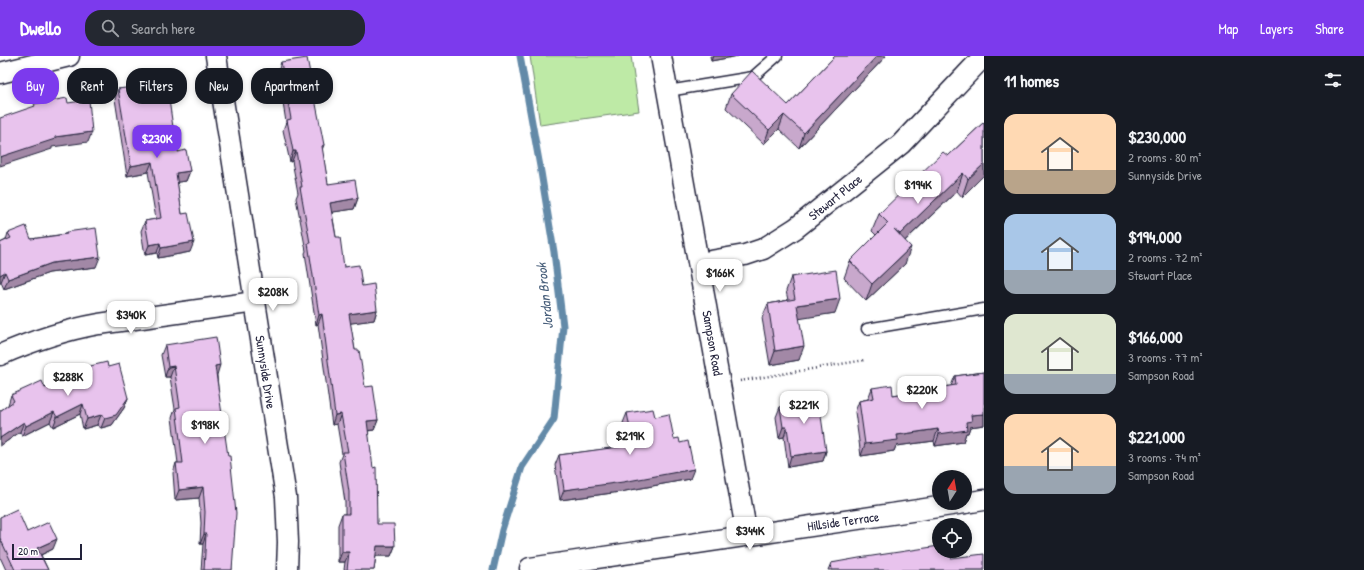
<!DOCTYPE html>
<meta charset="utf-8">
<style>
:root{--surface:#171b24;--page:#242831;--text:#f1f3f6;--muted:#9ea1a6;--accent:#7c3aed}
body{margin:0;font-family:"Patrick Hand",sans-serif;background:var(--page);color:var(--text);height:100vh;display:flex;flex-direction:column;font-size:15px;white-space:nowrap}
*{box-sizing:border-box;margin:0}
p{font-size:13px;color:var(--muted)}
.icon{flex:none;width:22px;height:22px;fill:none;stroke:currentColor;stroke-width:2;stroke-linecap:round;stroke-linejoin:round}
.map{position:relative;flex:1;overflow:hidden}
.sheet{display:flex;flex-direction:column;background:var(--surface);width:380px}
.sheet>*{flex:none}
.top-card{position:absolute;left:12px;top:12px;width:380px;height:36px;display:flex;gap:8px}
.needle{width:26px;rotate:11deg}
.tools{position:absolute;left:932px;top:414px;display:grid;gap:8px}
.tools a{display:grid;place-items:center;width:40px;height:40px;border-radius:50%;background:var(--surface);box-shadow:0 2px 6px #0003;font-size:20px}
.scale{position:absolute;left:12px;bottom:10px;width:70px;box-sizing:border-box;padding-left:4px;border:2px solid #22223b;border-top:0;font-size:11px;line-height:14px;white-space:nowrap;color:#22223b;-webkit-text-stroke:3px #fff;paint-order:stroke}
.price{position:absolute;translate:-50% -34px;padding:0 9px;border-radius:8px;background:#fff;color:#222;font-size:13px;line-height:26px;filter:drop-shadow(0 1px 2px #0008)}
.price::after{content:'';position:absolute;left:50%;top:24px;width:12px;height:9px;margin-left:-6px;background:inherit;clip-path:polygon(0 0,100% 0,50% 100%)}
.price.current{background:var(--accent);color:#fff}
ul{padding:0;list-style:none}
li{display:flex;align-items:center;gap:12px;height:100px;padding:0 20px}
li span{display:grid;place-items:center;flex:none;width:112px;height:80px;border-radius:12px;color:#555}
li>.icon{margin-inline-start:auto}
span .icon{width:48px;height:48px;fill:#fffc;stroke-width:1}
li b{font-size:17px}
h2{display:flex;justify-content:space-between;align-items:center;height:48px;padding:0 20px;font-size:17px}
.tag{padding:0 14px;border-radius:16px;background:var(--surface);box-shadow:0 2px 6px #0003;font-size:14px;line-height:36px}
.tag.current{background:var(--accent);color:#fff}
header{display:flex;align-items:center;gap:24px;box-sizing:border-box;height:56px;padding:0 20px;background:var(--accent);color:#fff}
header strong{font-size:19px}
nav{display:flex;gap:22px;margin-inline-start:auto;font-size:14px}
.search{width:280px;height:36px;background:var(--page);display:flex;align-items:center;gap:10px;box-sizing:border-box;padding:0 14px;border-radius:16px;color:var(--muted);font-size:15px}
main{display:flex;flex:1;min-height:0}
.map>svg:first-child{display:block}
</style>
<header>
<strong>Dwello</strong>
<div class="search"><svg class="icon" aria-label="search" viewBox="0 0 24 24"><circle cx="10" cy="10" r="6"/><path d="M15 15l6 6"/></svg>Search here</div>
<nav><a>Map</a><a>Layers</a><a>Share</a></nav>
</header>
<main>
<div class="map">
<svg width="984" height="514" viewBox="0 0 984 514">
<rect width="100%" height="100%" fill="#fff"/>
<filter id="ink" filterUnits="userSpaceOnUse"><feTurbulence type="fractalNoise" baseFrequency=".025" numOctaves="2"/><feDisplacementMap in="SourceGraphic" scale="8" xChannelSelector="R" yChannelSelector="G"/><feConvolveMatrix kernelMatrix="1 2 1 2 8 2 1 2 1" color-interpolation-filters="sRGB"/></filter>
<g filter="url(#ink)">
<polygon fill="#beeaa6" stroke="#708670" points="530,0 631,0 639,55 540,69"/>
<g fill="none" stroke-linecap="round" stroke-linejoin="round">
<polyline stroke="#648aa8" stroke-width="7" points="493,514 502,474 522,411 554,363 563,270 554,196 541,116 520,0"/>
<defs>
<g id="service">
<polyline points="668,35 753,21 777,0"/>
<polyline points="867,273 984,253"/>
</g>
<g id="minor">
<polyline points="216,0 286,441 288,486 287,514"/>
<polyline points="661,0 747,479"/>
<polyline points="0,17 69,0"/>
<polyline points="699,207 745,199 763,193 796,172 901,88 982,2"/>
<path d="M0 299C32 285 65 274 99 268L255 246"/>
<polyline points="965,447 984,444"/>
<polyline points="530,512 965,447"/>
</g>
</defs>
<use href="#service" stroke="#22223b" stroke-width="13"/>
<use href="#minor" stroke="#22223b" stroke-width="23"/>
<polyline stroke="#22223b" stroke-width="2.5" stroke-dasharray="1 3" stroke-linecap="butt" points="740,325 865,304"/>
<use href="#service" stroke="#fff" stroke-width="10"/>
<use href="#minor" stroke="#fff" stroke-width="20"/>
</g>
<g fill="#c8a8cc" stroke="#22223b">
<polygon points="710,0 738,0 711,5"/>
<polygon points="835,0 886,0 799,92 779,73 764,88 726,52 731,38 788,49"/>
<polygon points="281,6 324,89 322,94 328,128 358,142 354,153 332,156 336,181 344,211 362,230 377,254 374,264 350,267 355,294 365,331 378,364 374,374 368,375 377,468 395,490 391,500 376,500 374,514 344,514 345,506 338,506 338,469 342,458 345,458 345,446 339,406 342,398 337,368 332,369 318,268 316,269 305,197 306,195 296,142 298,137 292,105 290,106 283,74 286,66 278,16"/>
<polygon points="156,32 175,85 178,96 190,115 186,125 177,126 182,158 190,196 158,202 157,197 145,199 141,175 145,165 156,163 148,116 127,120 115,43 118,33"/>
<polygon points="984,66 984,119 962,141 957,135 905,185 905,208 866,245 844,222 850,205 876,179 872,175 879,158 948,100"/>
<polygon points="66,176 96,211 49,217 4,233 1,226 0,226 0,187 6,184 8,177 31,183 65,178"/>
<polygon points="791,221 835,257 799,262 799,304 770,309 762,262 768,248 788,244 786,235"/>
<polygon points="165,289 217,319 232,514 201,514 203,488 200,488 201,467 199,442 175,444 173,417 176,407 178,407 172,362 175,353 170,321 165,321 161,299"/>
<polygon points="108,311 128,342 124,352 112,369 101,372 97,369 83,373 80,358 53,371 50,366 22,380 20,376 0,390 0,355 8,349 11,339 45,332 74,317 75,315"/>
<polygon points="984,316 984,369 970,371 968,377 966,377 963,386 935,390 934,385 896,390 894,395 861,400 855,356 859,345 868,343 872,332 893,339 951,330 955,320"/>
<polygon points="785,343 826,395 823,405 788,411 784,381 779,382 776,361 780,351 783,350"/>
<polygon points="627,357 655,361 674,383 690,423 620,436 560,444 555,409 559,399 628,390 623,367"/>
<polygon points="0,461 27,476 53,493 41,499 48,514 6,514 0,501"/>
<polygon points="945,499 951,502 984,514 828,514 831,507"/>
</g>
<g fill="#a288a6" stroke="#22223b">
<polygon points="713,0 738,0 711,5"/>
<polygon points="877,0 886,0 799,92 804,77"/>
<polygon points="784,59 779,73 764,88 769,74"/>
<polygon points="92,76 88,86 52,91 52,93 0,110 0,101 55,81"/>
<polygon points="293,95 296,95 292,105 290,106"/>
<polygon points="152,106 148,116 127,120 131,110"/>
<polygon points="984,108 984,119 962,141 968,123"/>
<polygon points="190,115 186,125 172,127 176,117"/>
<polygon points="963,117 957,135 893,196 900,178"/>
<polygon points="358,142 354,153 327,157 330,147"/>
<polygon points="194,186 190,196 158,202 161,192"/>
<polygon points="160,187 157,197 145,199 149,189"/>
<polygon points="911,191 905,208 866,245 872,228"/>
<polygon points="100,201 96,211 49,217 4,233 8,223 52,207"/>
<polygon points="5,216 1,226 0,226 0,219"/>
<polygon points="840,243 835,257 792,264 797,249"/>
<polygon points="377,254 374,264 345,268 349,258"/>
<polygon points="322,258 318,268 316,269 319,259"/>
<polygon points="804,290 799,304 770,309 775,295"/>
<polygon points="220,309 217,319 211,320 215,310"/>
<polygon points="174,310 170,321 165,321 168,311"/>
<polygon points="128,342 124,352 112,369 101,372 105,362"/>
<polygon points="83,348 80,358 53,371 57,361"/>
<polygon points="54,356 50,366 22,380 26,370"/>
<polygon points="341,358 337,368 332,369 335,359"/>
<polygon points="984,358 984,369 970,371 968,377 966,377 963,386 935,390 939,378 966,366 971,359"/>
<polygon points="101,359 97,369 83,373 87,363"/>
<polygon points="378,364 374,374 363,375 367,365"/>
<polygon points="24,366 20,376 0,390 0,382"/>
<polygon points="783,371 787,371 784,381 779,382"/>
<polygon points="938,373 934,385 896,390 894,395 861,400 865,388 897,379"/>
<polygon points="826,395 823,405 788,411 791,400"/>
<polygon points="694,413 690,423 620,436 560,444 564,434"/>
<polygon points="203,431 199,442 175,444 179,434"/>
<polygon points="204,478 206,478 203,488 200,488"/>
<polygon points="57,483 53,493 34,502 37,492"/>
<polygon points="377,490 395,490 391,500 373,500"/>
<polygon points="342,496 349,496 345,506 338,506"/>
</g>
<g fill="#e8c3ed" stroke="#22223b">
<polygon points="835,0 877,0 804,77 784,59 769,74 731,38 752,15 788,49"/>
<polygon points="307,2 324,89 322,90 328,128 355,124 358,142 330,147 336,181 340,181 344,211 359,209 362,230 374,228 377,254 349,258 355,294 359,294 365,331 373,330 378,364 367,365 373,412 376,411 377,468 394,468 395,490 377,490 374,514 347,514 349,496 342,496 342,458 349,458 349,436 343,396 348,396 341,358 335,359 322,258 319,259 308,187 310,187 300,131 302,131 296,95 293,95 287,64 291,63 281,6"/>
<polygon points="155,28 156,32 167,30 175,85 176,84 178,96 186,94 190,115 176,117 182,158 188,157 194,186 161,192 160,187 149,189 145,165 161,162 152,106 131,110 118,33"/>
<polygon points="67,42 68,47 89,44 92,76 55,81 55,83 0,101 0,62 35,50 34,48"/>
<polygon points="984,66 984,108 968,123 963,117 900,178 894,173 911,191 872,228 850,205 888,167 879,158 943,96 948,100"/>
<polygon points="26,170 31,183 67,178 66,176 96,172 100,201 52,207 8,223 5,216 0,219 0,187 11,182 8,177"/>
<polygon points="836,214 840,243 797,249 804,290 775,295 768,248 795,243 791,221"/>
<polygon points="216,281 220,309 215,310 228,400 230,400 236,457 232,514 204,514 206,478 204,478 205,456 203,431 179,434 176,407 183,407 176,352 180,351 174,310 168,311 165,289"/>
<polygon points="107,306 108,311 119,308 128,342 116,359 105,362 101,359 87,363 83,348 57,361 54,356 26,370 24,366 0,382 0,355 14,345 11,339 42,325 45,332 75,317 75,315 86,311"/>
<polygon points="984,316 984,358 971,359 972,365 966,366 967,374 939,378 938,373 897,379 898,384 865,388 859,345 874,342 872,332 892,329 893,339 956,329 955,320"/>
<polygon points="818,339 826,395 791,400 787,371 783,371 780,351 786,350 785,343"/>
<polygon points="653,353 655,361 669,358 674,383 679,382 680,387 688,385 694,413 623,426 564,434 559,399 633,389 627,357"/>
<polygon points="17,453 27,476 49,466 57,483 37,492 48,514 15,514 0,482 0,461"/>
<polygon points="939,490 939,495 944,495 945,499 950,498 951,502 984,498 984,514 832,514 831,507 859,502"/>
</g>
</g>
<g text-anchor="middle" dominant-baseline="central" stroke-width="3" stroke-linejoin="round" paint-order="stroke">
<g font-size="13" fill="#22223b" stroke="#fff">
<text transform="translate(835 141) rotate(-39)">Stewart Place</text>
<text transform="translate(713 287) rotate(80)">Sampson Road</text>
<text transform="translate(266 316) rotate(81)">Sunnyside Drive</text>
<text transform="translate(843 465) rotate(-8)">Hillside Terrace</text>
</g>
<g font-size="14" font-style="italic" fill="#485f7b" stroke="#fff">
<text transform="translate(544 240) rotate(-96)">Jordan Brook</text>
</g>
</g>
</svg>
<div class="tools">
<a><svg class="needle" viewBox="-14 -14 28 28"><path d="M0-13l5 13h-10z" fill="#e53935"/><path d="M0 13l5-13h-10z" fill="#9ea1a6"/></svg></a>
<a><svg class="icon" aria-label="locate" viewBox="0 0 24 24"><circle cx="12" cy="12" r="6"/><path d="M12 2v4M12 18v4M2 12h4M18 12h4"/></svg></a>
</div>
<div class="scale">20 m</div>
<b class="price current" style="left:157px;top:103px">$230K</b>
<b class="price" style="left:918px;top:149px">$194K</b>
<b class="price" style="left:720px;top:237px">$166K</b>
<b class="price" style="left:273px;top:256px">$208K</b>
<b class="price" style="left:131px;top:279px">$340K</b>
<b class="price" style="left:68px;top:341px">$288K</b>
<b class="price" style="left:922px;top:354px">$220K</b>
<b class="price" style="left:804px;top:369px">$221K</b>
<b class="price" style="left:205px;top:389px">$198K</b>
<b class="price" style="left:630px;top:400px">$219K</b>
<b class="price" style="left:750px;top:495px">$344K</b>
<div class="top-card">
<a class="tag current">Buy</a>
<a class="tag">Rent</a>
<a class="tag">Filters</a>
<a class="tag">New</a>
<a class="tag">Apartment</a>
</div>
</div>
<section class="sheet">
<h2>11 homes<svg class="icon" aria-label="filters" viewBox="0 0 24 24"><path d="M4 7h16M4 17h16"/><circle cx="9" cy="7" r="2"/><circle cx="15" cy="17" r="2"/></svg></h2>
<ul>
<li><span style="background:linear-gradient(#ffd9b3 70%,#b9a48a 0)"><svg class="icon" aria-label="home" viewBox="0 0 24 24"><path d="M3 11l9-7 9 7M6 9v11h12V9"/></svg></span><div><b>$230,000</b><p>2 rooms · 80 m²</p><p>Sunnyside Drive</p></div></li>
<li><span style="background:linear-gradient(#a9c7e8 70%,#9aa5b1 0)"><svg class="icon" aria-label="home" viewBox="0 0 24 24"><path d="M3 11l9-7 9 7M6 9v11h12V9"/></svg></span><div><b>$194,000</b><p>2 rooms · 72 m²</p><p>Stewart Place</p></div></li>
<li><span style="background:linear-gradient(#dfe7d0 75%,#9aa5b1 0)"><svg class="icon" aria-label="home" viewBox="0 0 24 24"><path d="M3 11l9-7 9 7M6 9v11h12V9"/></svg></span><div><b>$166,000</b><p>3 rooms · 77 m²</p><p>Sampson Road</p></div></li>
<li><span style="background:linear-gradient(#ffd9b3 65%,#9aa5b1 0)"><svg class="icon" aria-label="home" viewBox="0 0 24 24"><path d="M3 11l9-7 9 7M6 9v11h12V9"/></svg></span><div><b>$221,000</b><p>3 rooms · 74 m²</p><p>Sampson Road</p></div></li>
</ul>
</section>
</main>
